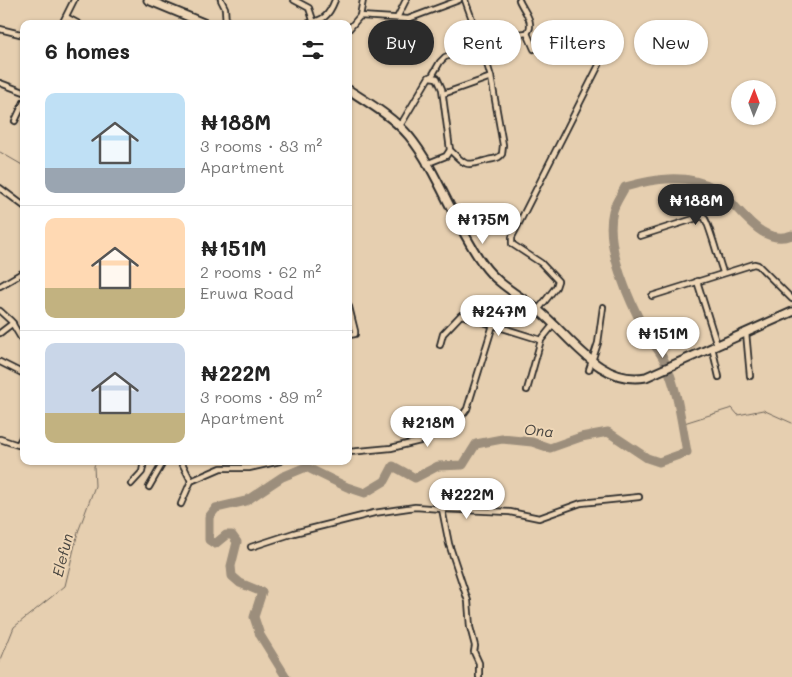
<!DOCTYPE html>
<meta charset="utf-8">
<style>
:root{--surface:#fff;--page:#f6f6f6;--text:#222;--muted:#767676;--line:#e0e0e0;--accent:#2b2b2b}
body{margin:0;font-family:Mali,sans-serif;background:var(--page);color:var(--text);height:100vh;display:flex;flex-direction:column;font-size:19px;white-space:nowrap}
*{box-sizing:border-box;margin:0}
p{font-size:16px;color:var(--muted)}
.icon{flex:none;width:28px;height:28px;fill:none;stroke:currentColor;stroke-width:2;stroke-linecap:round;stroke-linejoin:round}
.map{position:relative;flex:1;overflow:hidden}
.panel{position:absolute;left:20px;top:20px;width:332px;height:445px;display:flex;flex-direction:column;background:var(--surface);border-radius:10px;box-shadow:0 1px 4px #0004}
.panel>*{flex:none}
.guide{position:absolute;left:368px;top:20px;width:349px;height:45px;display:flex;gap:10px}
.needle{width:32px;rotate:1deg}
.fabs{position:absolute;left:731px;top:80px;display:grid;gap:10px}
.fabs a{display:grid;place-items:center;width:45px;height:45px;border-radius:50%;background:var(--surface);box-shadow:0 1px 4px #0004;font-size:25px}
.price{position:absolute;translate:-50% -42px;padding:0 11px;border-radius:18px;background:#fff;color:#222;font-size:16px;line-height:32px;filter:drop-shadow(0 1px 2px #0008)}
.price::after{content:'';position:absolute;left:50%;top:30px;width:15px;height:11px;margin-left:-8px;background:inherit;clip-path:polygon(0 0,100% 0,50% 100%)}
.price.active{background:var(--accent);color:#fff}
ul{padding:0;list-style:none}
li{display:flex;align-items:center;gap:15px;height:125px;padding:0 25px}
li+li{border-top:1px solid var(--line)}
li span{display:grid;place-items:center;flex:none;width:140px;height:100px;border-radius:10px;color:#555}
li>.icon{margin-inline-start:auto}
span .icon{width:60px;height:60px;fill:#fffc;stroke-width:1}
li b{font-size:21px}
h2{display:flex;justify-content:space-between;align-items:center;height:60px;padding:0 25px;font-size:21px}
.pill{padding:0 18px;border-radius:22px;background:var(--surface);box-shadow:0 1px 4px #0004;font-size:18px;line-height:45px}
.pill.active{background:var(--accent);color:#fff}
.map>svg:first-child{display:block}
</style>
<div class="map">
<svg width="792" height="677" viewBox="0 0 792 677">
<rect width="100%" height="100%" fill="#e6cfb0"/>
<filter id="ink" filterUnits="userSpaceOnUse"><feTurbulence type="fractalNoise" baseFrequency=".02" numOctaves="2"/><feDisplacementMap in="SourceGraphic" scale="10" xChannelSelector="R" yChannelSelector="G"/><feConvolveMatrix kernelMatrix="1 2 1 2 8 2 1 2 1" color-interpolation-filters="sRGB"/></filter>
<g filter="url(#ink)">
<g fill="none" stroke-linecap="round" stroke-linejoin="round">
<g stroke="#6f665b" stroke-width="1">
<polyline points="0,152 24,166"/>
<polyline points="681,424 732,408 738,415 763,410 792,423"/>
<polyline points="0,662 14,627 65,586 78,532 95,486 94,466 97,461"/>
</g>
<path stroke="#9c8e7b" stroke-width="9" d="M286 677 260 635 254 617 262 592 240 583 232 576 231 566 237 542 232 535H226L215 544 209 540V517L216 508 246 501 282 477 306 467 347 487 365 493 385 481 393 466 415 478 438 466 463 465 476 444 502 439 532 442 550 448 581 437 608 432 647 458 659 462 687 452C681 421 678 389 664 360 659 350 652 343 647 334 630 303 604 247 613 211 615 203 621 195 625 187 653 179 686 173 714 188 738 201 758 248 792 235"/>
<defs>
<g id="minor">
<polyline points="221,0 225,8 226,24"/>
<polyline points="294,0 309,8 314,23"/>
<path d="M519 0C523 10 536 23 527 33"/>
<polyline points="360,16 363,0"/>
<polyline points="66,17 79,24"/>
<polyline points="397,18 406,0"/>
<polyline points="62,24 74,0"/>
<path d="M306 24C323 20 328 18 335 0"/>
<polyline points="0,29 24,35"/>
<polyline points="349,29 360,16 408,19 459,0"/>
<polyline points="432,76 440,62 445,57 518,34 527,33 534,49"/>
<polyline points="0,83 24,92"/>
<polyline points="443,94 491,77"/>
<polyline points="15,121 24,102"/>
<polyline points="400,126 429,77 437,78 442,89 450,150 446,156 426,164"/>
<path d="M450 150C467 167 465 166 488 160 494 158 498 160 502 154L503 145 491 77 481 44 465 0"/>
<polyline points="0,188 24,206"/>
<path d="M640 236 703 216C708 219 719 262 723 272"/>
<polyline points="697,281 717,345"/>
<polyline points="0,286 24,272"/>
<polyline points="652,296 754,264 758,265 792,299"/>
<polyline points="349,307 355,331 355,334 349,335"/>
<polyline points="538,310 556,287 558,281 541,263 512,244 512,237 599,65"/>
<polyline points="0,311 11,321 24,343"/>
<polyline points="746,332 750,376"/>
<polyline points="0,333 13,323"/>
<polyline points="440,345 443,334 461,315 541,340"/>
<polyline points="712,347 719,377"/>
<polyline points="0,362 24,374"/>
<polyline points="589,370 598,343 603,307"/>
<polyline points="527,390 541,340 554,324"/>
<polyline points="0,439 18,445 24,434"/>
<polyline points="349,452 391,448 420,441 444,422 461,417 467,409 493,325"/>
<polyline points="181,461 191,481 221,468 249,468 280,461"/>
<polyline points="131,484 142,472 144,461"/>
<polyline points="149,487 164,461"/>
<polyline points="181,504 191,481"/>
<polyline points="251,547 294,533 374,513 415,507 442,509"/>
<polyline points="479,677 479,663 474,652 475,646 470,627 468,601 449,544 442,509 510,512 539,518 581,503 639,497"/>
</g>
<g id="secondary">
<polyline points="148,0 206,24"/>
<path d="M349 90C369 103 393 117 409 136 438 171 455 226 483 264 497 284 519 295 538 310 570 335 599 386 646 377L792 312"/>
</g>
</defs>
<use href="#minor" stroke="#2b2b2b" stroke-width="8"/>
<use href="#secondary" stroke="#2b2b2b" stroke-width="11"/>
<use href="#minor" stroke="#eed6b6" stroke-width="4.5"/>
<use href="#secondary" stroke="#eed6b6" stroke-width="7"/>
</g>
</g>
<g text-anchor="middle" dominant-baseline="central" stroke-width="4" stroke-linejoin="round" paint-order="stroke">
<g font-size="15" font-style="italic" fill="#47443f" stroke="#eed6b6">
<text transform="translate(539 430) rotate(5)">Ona</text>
<text transform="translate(62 555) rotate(-76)">Elefun</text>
</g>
</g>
</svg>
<div class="fabs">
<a><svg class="needle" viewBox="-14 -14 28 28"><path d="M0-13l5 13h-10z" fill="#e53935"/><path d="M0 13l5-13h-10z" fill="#767676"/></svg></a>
</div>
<b class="price active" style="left:696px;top:226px">₦188M</b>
<b class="price" style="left:483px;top:245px">₦175M</b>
<b class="price" style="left:499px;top:337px">₦247M</b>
<b class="price" style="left:663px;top:359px">₦151M</b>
<b class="price" style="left:428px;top:448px">₦218M</b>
<b class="price" style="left:467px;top:520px">₦222M</b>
<div class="guide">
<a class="pill active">Buy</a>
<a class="pill">Rent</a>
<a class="pill">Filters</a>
<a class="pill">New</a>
</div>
<section class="panel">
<h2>6 homes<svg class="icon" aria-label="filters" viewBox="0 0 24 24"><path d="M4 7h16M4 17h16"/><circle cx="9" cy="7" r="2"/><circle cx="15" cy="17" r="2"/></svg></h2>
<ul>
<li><span style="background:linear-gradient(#bfe0f5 75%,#9aa5b1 0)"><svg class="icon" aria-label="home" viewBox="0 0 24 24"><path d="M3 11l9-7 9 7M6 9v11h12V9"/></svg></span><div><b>₦188M</b><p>3 rooms · 83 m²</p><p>Apartment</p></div></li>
<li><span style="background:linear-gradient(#ffd9b3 70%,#c2b280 0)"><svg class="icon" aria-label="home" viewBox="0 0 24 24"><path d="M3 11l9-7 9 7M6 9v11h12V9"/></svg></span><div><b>₦151M</b><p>2 rooms · 62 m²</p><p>Eruwa Road</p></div></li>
<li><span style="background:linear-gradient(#c9d6e8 70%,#c2b280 0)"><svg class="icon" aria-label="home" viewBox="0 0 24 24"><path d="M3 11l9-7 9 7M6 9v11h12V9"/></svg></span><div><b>₦222M</b><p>3 rooms · 89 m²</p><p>Apartment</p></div></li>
</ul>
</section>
</div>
